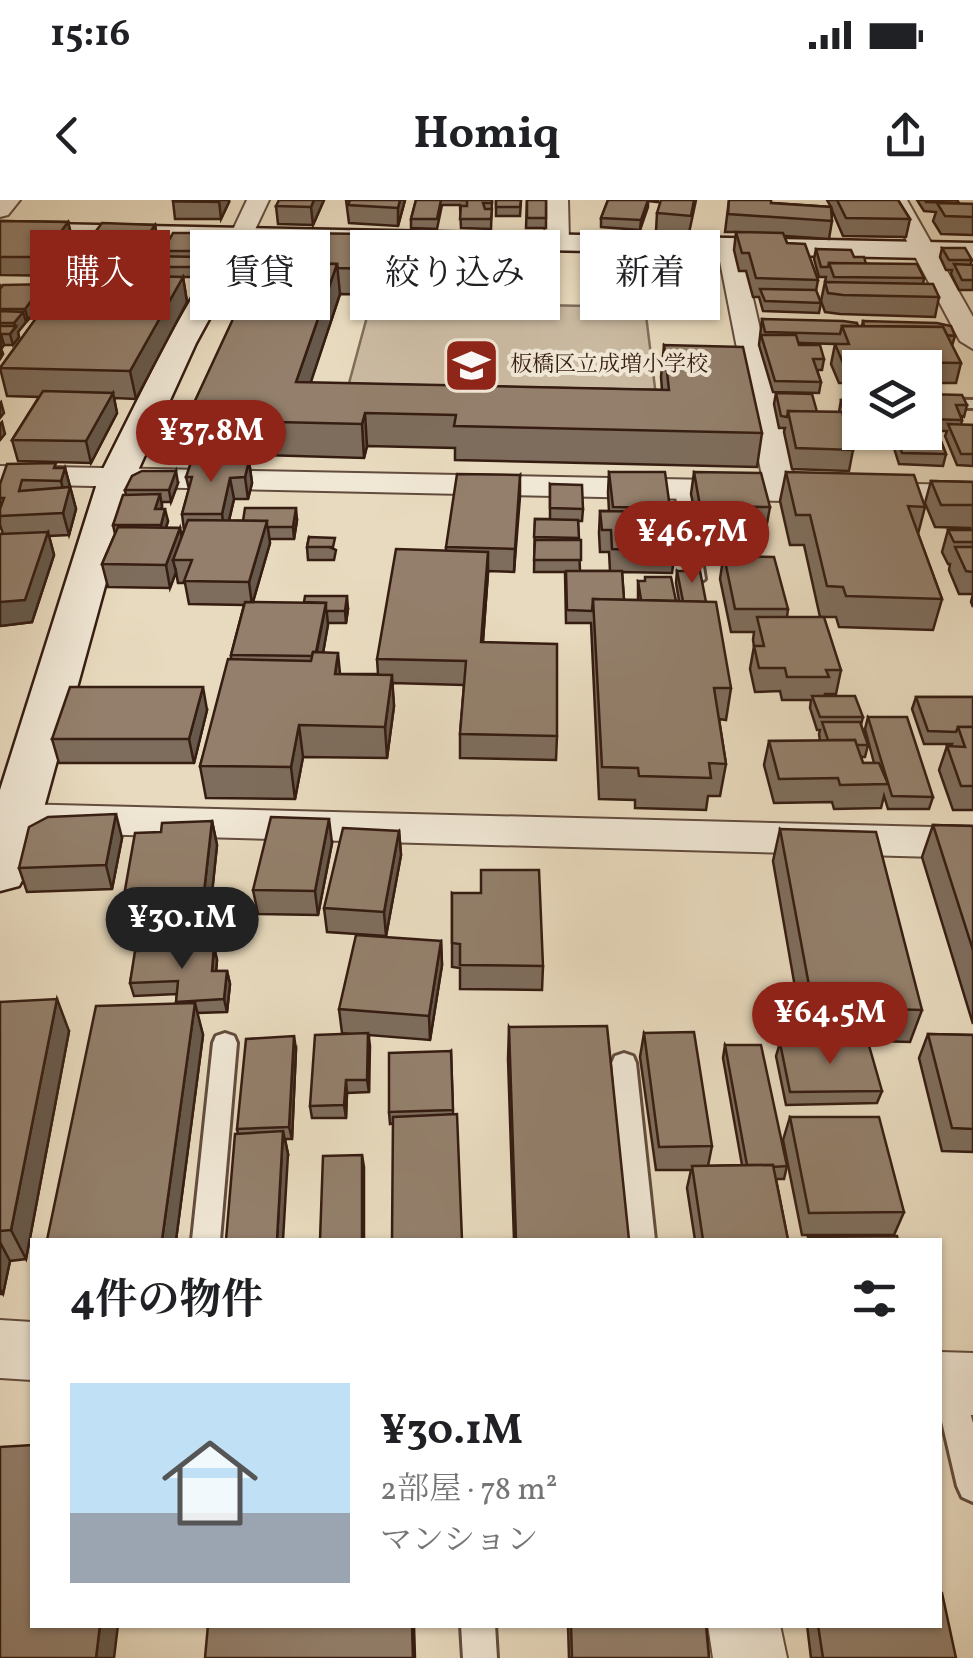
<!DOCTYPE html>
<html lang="ja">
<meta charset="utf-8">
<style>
:root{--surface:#fff;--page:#f6f6f6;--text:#202124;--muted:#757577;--accent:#8f2418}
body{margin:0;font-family:Vollkorn,"Noto Serif JP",serif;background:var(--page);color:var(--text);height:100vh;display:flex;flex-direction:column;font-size:38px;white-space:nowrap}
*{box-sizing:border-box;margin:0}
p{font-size:32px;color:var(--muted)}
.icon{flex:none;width:55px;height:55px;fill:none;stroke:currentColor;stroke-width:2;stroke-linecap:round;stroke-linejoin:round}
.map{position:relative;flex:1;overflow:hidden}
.details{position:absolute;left:30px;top:1038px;width:912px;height:390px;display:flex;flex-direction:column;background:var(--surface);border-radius:0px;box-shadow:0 2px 8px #0004}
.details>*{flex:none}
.guide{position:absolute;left:30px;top:30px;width:915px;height:90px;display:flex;gap:20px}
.buttons{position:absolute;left:842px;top:150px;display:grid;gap:20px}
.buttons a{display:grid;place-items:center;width:100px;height:100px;border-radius:0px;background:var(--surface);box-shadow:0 2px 8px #0004;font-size:50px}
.price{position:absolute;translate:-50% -85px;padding:0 22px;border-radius:35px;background:var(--accent);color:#fff;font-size:32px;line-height:65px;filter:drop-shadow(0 2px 5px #0008)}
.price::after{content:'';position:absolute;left:50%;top:60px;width:30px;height:22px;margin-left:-15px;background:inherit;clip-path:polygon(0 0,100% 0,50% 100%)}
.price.active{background:#222;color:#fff}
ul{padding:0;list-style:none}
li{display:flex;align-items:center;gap:30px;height:250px;padding:0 40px}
li span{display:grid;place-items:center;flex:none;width:280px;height:200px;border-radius:0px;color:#555}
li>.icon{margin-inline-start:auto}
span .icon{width:120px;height:120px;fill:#fffc;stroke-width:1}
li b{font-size:42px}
h2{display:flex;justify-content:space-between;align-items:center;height:120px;padding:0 40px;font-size:42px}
.chip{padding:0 35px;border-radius:0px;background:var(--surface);box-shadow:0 2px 8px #0004;font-size:35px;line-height:90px}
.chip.active{background:var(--accent);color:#fff}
.status{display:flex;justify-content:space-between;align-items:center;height:70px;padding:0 50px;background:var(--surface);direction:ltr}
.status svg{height:28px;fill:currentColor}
header{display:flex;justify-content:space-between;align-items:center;height:130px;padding:0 40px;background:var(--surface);font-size:45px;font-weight:700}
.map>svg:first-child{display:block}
</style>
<div class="status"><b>15:16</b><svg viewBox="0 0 49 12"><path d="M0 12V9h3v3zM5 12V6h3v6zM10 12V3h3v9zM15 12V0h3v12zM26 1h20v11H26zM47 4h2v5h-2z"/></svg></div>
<header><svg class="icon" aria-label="back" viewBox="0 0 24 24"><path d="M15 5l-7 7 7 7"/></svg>Homiq<svg class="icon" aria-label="share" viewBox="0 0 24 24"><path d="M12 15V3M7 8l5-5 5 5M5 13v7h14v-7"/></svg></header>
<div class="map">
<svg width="973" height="1458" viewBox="0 0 973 1458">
<rect width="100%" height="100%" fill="#e8dabe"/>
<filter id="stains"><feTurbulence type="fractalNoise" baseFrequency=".002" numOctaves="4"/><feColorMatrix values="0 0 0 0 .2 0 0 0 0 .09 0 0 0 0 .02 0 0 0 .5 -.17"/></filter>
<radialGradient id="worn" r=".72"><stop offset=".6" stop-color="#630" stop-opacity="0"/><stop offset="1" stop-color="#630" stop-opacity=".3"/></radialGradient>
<polygon fill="#cabaa1" stroke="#806c5a" stroke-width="2.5" points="371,102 645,107 657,204 345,198"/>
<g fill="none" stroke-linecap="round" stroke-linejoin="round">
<defs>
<g id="lane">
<polygon points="925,199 973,200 973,208 925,207"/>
<polygon points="683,285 691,290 705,379 697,384 689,379 675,290"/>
<polygon points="225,833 234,836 237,843 220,1040 192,1040 213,843 216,836"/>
<polygon points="624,853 633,856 636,863 655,1040 627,1040 612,863 615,856"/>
<polygon points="949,1172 960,1177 973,1223 973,1302 962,1297 957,1286 940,1213 940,1176"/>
<polygon points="461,1425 495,1425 497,1458 463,1458"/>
</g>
<g id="street">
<polygon points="0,0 20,0 8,15 0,17"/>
<polygon points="247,0 269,0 252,36 241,43 230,36"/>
<polygon points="546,0 568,0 569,42 565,47 557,49 545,42"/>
<polygon points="885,0 907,0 973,117 973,149 960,141"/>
<polygon points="729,39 741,46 795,282 973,285 973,305 0,284 0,266 763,281 717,46"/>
<polygon points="16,604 973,628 973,658 16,632 1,628 0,609"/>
<polygon points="0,1120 32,1122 32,1180 0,1178"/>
<polygon points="940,1152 973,1153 973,1215 940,1214"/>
<polygon points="708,1425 780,1425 787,1458 713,1458"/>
</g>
<polygon id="secondary" points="0,23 973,43 973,59 250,44 196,143 135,277 26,673 19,686 0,691 0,590 99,277 166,143 223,44 0,39"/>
</defs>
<use href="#lane" stroke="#624c3d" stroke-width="6"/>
<use href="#street" stroke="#624c3d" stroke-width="4"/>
<use href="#secondary" stroke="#361d12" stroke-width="5"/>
<use href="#lane" fill="#f0e7d5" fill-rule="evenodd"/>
<use href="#street" fill="#f0e7d5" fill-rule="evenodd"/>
<use href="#secondary" fill="#f0e7d5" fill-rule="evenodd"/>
</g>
<g fill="#7e6d5c" stroke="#361d12" stroke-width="2.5">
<polygon points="324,0 313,25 278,24 276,6"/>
<polygon points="346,0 405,0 398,26 349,23"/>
<polygon points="416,0 492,0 491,29 461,28 460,5 442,5 437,29 411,28 411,19"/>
<polygon points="496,0 521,0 520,16 496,16"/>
<polygon points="527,0 546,0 546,28 526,28"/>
<polygon points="608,0 658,0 658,2 648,1 640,30 601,27 601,18"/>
<polygon points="696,0 689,33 656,31 657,13"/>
<polygon points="729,0 831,7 827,0 898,0 910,19 906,37 843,36 831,8 832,21 829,39 784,36 787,43 818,80 816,91 821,103 819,113 763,111 759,97 753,97 746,71 739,71 734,50 736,32 725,32"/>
<polygon points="917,0 957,0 959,4 973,4 973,35 941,34 933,21 936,12 924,11"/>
<polygon points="173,1 229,2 221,19 175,19"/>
<polygon points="0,21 68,22 71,33 83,48 155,25 158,43 149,57 164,57 163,51 203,37 210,47 202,61 200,61 201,67 196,77 183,77 187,102 136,199 114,198 117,213 91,263 18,261 12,240 39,197 7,196 0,168 44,108 37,108 28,120 25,120 26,122 18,132 19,137 13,145 4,145 1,149 3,154 0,159 0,84 1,88 55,92 139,76 141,68 137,75 82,73 79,58 65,76 0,75"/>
<polygon points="522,37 522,55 515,103 442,101 441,93 441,96 340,94 310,183 662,190 661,177 664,145 762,233 757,267 455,260 455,248 367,246 364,258 192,253 186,220 275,63 448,55"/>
<polygon points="942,48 972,60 970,65 973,65 973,90 959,90 951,74 952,70 946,70 940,57"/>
<polygon points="816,49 854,57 866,64 924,78 923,84 939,97 935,117 840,114 825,112 821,101 826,77 819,77 814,59"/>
<polygon points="762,119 858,126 862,126 863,121 955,136 952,146 961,163 956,183 925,183 925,168 860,168 860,183 839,183 831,164 835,144 798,143 824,159 822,170 817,170 821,182 819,193 773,192 759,145"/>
<polygon points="776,193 817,212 839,212 841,200 860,201 860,229 847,229 853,250 849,271 792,269 784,232 785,228 779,228 774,204"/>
<polygon points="925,194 967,205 964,217 961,216 962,220 961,225 973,225 973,266 957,265 945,236 947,231 937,231 946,254 943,266 899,264 889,232 925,232"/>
<polygon points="249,261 252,283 248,299 234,299 229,321 297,320 294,339 269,339 270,343 253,402 348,409 346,423 328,423 323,453 340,474 378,474 377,459 446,351 446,347 520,275 514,372 488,371 483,442 557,536 556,560 460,558 460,534 464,485 392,483 394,506 387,558 303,557 295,599 206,598 200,566 231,460 231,455 244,405 189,404 185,383 178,383 176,372 170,388 108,387 102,364 115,334 113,325 126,295 125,290 178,283 171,302 162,302 162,309 168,321 166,328 180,328 181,338 184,330 182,314 189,289 186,277"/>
<polygon points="57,268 65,268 76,309 69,335 49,336 54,355 32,422 0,426 0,334 3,334 0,325 0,284"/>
<polygon points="609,272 670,308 668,330 664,330 675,351 672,373 622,372 624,400 638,400 638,381 676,401 679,401 676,383 677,371 706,402 731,488 726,520 719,519 726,564 720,596 708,596 706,610 635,608 635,600 599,599 591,423 566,423 565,372 534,372 535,319 550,319 550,284 583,309 582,321 578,321 580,371 610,371 609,352 600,352 599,333 600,311 609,311 608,293"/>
<polygon points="694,272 770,307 766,329 755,329 760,347 758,357 788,409 787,417 841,470 836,494 825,494 824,496 863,517 861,525 868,545 865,557 861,557 863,563 874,563 865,529 868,517 933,597 929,609 888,609 884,596 881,608 834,609 832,602 774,603 764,565 769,541 820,541 819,534 820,530 817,530 810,508 811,500 782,500 780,491 755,492 750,469 754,446 753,440 754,432 731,432 720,379 723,359 718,359 715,346 707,346 705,328 698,328 691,294"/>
<polygon points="786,272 925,307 918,334 942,399 933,430 839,427 836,417 820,417 804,345 790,345 780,301"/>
<polygon points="931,281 973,282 973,407 971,402 973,394 959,394 949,370 950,364 948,364 942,352 948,330 970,330 970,328 935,327 925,303"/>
<polygon points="309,337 336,350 334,360 308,360 307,347"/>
<polygon points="916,497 973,497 973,610 953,610 939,570 947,546 951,546 952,544 924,544 912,509"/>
<polygon points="207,510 194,563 59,563 52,539"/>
<polygon points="212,621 217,645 206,748 214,747 217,760 216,771 227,771 230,784 227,812 197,813 203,835 176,1040 47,1040 176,803 177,794 134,796 130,783 136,751 122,707 161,632"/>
<polygon points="933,625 973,626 973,824 922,657"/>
<polygon points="780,629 922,810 910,842 804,839 773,661"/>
<polygon points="399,631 401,655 386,736 327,732 324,708"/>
<polygon points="122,638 112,689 27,692 19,668"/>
<polygon points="332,643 318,715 258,714 253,690"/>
<polygon points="452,693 543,766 542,790 460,789 460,768 452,767"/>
<polygon points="441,741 442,765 430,840 369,835 369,892 347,893 346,918 312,918 310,906 350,834 342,833 339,809"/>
<polygon points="0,802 69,831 26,1059 10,1061 3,1094 0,1094"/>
<polygon points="509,827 629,1040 514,1040 508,859"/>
<polygon points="644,833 712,946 708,966 742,965 723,858 725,845 787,966 784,979 776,979 788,1040 695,1040 687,988 691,970 656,970 640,857"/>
<polygon points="928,834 973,835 973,952 942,951 919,858"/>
<polygon points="780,843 882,891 877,903 786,905 776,856"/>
<polygon points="296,849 292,939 285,939 288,954 238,934 237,929"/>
<polygon points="451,851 453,914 390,924 389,912"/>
<polygon points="790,917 904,1012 894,1035 802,1035 783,940"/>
<polygon points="568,1425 706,1425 709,1458 569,1458"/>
<polygon points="807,1425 940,1425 956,1458 811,1458"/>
</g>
<g fill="#67594b" stroke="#361d12" stroke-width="2.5">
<polygon points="219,0 229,0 229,2 221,19"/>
<polygon points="314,0 324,0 313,25 311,7"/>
<polygon points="400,0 405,0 398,26 398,8"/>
<polygon points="648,0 648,7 640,30 641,20"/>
<polygon points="68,22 72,40 60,33"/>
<polygon points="155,25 158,43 137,75 134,56"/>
<polygon points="79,33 83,51 78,55 79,58 65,76 61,57"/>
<polygon points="447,35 448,60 441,82 441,96 440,71"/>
<polygon points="208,37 210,47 202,61 201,51"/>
<polygon points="522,37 522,55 515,103 515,84"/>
<polygon points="200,57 201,67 196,77 194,67"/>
<polygon points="337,64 340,94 300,215 296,182"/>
<polygon points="183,77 187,102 136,199 130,171"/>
<polygon points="53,84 55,94 46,108 43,97"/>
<polygon points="34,97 37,108 28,120 25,109"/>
<polygon points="23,112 26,122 18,132 19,137 13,145 10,134 16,127 14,123"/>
<polygon points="1,134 4,145 1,149 3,154 0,159"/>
<polygon points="113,193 117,213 91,263 86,241"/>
<polygon points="1,202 4,213 0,218 0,203"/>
<polygon points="365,213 367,246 364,258 362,224"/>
<polygon points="2,222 5,234 0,240 0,224"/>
<polygon points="249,261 252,283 248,299 245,277"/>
<polygon points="65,268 76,309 69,335 63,313 66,301 61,281"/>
<polygon points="176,271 178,283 171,302 169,290"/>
<polygon points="520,275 520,297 514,372 515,349"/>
<polygon points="230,278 234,299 225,336 222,314"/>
<polygon points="160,294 162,306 158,321 155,309"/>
<polygon points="296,308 297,320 294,339 293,327"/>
<polygon points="165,309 168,321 163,336 161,325"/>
<polygon points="267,321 270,343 252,405 249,382"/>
<polygon points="180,328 184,350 173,360 176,372 170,388 166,365"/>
<polygon points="48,332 54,355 32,422 0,426 0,402"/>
<polygon points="488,352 488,374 481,465 481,442"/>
<polygon points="347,396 348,409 346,423 345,411"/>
<polygon points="326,403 328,425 318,480 316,456"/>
<polygon points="338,453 341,484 335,474"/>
<polygon points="392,475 394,506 387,558 385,527"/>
<polygon points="203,487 207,510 194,563 189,539"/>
<polygon points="299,525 303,557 295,599 291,567"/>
<polygon points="116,614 122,638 112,689 106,665"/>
<polygon points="329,619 332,643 318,715 315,691"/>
<polygon points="212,621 217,645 206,752 200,728"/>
<polygon points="399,631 401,655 386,736 384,712"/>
<polygon points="441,741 442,765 430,840 429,816"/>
<polygon points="214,747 217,760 215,784 212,771"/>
<polygon points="227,771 230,784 227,812 224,799"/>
<polygon points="57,799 69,831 26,1059 11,1030"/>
<polygon points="195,803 203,835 176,1040 162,1040"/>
<polygon points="368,833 370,846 369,892 367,880"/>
<polygon points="294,836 296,849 292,939 289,927"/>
<polygon points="346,880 347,893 346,918 344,905"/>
<polygon points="283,931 288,954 283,1040 277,1040"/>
<polygon points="362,955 364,967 364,1040 362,1040"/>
<polygon points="0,1042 10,1061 3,1094 0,1089"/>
<polygon points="100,1425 118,1425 114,1458 96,1458"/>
<polygon points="412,1425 414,1425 415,1458 413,1458"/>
</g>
<g fill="#937f6b" stroke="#361d12" stroke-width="2.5">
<polygon points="173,0 219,0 218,2 173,1"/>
<polygon points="279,0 314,0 311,7 276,6"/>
<polygon points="350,0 400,0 398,8 348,5"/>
<polygon points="416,0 441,0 437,19 411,19"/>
<polygon points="460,0 492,0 492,3 483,3 485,9 492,9 491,19 460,19 461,6 467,6 467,0"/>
<polygon points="496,0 521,0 520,7 496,7"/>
<rect x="527" y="0" width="19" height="18"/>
<polygon points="608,0 648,0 641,20 601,18"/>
<polygon points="661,0 694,0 691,16 657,13"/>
<polygon points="729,0 771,0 771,3 831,7 832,21 728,14"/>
<polygon points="837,0 898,0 910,19 846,18"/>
<polygon points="925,0 957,0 959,3 926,2"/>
<polygon points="937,3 973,4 973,17 945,16"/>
<polygon points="0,21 68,22 60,33 79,33 61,57 0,57"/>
<polygon points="102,23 155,25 134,56 78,55"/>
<polygon points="736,32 783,33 787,43 805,44 818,80 756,78 749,53 742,53"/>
<polygon points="173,33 202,33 200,37 208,37 201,51 163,51"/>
<polygon points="291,33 447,35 440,71 338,68 337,64 275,63"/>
<polygon points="453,35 522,37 515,84 441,82"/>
<polygon points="942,48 965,48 972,60 949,60"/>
<polygon points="816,49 851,50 854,57 864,57 866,64 829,63 828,67 821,67"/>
<polygon points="145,56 200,57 194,67 169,67 165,76 139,76"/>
<polygon points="259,63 337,64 296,182 669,190 664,145 743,147 762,233 454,226 456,215 365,213 362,224 186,220"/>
<polygon points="829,63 917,64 924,78 834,77"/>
<polygon points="954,64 973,65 973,80 962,80"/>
<polygon points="68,74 183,77 130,171 0,168"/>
<polygon points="825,82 933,84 939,97 843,95 828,93"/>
<polygon points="53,84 43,97 34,97 25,109 0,109 0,89 3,85"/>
<polygon points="760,89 816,90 821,103 765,101"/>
<polygon points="0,111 23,112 14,123 0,123"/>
<polygon points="762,119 843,121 857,123 858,126 842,126 840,134 765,132"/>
<polygon points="863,121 937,123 951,126 955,136 947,135 943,127 864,126"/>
<polygon points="0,126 16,126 10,134 1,134 0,136"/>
<polygon points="842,126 943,127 961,163 894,162 892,157 874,157 877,163 843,163 835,144 849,144"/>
<polygon points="761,135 796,135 799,145 820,145 824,159 813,159 821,182 775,181"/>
<polygon points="43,191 113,193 86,241 12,240"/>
<polygon points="776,193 812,194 817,212 788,211 787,217 781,216"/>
<polygon points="925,194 962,195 967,205 956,205 962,220 925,219"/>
<polygon points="841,200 860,201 860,218 846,218"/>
<polygon points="788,211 842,212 853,250 796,248"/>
<polygon points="925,224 934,224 946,254 902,253 895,232 925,232"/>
<polygon points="948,224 973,225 973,254 961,254"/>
<polygon points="249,261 245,277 230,278 222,314 182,314 192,277 186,277 191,262"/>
<polygon points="56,263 54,268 65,268 61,281 22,280 19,291 70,287 63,313 0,316 0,309 4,298 0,298 0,284 7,264"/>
<polygon points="142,271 176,271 169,290 125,290 132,276"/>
<polygon points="609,272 665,272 670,308 613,307"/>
<polygon points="694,272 761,273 770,307 700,306"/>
<polygon points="786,272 914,275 925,307 908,306 942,399 846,396 843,387 827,386 810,315 796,315"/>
<polygon points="457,274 520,275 515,349 446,347"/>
<polygon points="931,281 973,282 973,305 941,305"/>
<polygon points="550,284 582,285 583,309 550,308"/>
<polygon points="160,294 155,309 165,309 161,325 113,325 123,295"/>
<polygon points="245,308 296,308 293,327 267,327 267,321 243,321"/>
<polygon points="600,311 662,312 664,331 673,331 675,351 612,349 611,330 602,330"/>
<polygon points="535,319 578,320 579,338 534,337"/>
<polygon points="188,320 267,321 249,382 184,381 192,360 173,360"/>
<polygon points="706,321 754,322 760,347 720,346 717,334 709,334"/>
<polygon points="118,327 180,328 166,365 102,364"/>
<polygon points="948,330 973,330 973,342 954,342"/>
<polygon points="48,332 25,400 0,402 0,334"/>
<polygon points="309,337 335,338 333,347 307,347"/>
<polygon points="535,340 581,340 581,360 534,360"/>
<polygon points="955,347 973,347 973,372 966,371"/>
<polygon points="396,349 488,352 481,442 557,444 557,536 460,534 466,461 377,459"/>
<polygon points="724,356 774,357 788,409 735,409"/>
<polygon points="566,371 622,371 624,400 593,399 592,411 567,410"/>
<polygon points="677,371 700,371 706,402 683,401"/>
<polygon points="645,377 671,377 676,401 641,400 638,381 645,381"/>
<polygon points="305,396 347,396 345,411 326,411 326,403 304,402"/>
<polygon points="593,399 716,402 731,488 714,488 726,564 709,563 711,578 639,576 638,568 602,567"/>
<polygon points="245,402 326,403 316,452 313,452 312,456 231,455"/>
<polygon points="757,417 824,417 841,470 826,470 829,477 787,477 785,468 759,468 754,446 764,446"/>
<polygon points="313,452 338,453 335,474 392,475 385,527 299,525 291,567 200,566 228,459 311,461"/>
<polygon points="70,487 203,487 189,539 52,539"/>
<polygon points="812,496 855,496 863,517 820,517"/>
<polygon points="916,497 973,497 973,527 958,527 956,532 928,531"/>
<polygon points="868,517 907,517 933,597 892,596"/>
<polygon points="822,522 860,522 868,545 856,545 855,540 828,540"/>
<polygon points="958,527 973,527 973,586 961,586 947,546 965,547"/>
<polygon points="855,540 863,563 879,563 888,584 840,585 838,578 779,579 769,541"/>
<polygon points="116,614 106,665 19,668 29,627 48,617"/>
<polygon points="271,617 329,619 315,691 253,690"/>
<polygon points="212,621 200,728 130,731 135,706 122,707 135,633 161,632 162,623"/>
<polygon points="933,625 973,626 973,750"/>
<polygon points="343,628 399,631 384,712 324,708"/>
<polygon points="780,629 876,632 922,810 813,807"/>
<polygon points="481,670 539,670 543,766 460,765 460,744 452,743 452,693 481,693"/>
<polygon points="356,735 441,741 429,816 339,809"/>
<polygon points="214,747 212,771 227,771 224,799 176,802 178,781 130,783 135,751"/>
<polygon points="57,799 11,1030 0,1031 0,802"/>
<polygon points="195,803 162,1040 47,1040 96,806"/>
<polygon points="607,826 629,1040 516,1040 509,827"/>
<polygon points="694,832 712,946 659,947 644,833"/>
<polygon points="368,833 367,880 346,880 344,905 310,906 315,835"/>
<polygon points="928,834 973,835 973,929 952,928"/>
<polygon points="294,836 289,927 237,929 246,839"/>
<polygon points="868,842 882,891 790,892 780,843"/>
<polygon points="725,845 761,845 787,966 773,967 773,965 747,965"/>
<polygon points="451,851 453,910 389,912 389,853"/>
<polygon points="457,914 462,1040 392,1040 393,917"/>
<polygon points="790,917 879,917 904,1012 809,1013"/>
<polygon points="283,931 277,1040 226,1040 235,934"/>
<polygon points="362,955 362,1040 320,1040 323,956"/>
<polygon points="773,965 788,1040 703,1040 692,966"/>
<polygon points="897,1036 898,1040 809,1040 808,1037"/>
<polygon points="32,1245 32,1425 100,1425 96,1458 0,1458 0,1247"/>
<polygon points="940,1393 942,1393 956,1458 823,1458 818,1425 940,1425"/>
<polygon points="208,1425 412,1425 413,1458 205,1458"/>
<polygon points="571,1425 706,1425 709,1458 572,1458"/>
</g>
<defs>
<symbol id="school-square" viewBox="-11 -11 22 22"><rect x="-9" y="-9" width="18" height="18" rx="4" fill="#8f2418" stroke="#f0e7d5"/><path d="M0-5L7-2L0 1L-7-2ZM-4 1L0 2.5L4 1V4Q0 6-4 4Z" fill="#fff"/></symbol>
</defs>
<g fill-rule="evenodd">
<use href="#school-square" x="440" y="134" width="63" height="63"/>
</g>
<g text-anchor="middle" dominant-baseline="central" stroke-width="8" stroke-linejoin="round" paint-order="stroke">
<g font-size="22" fill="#361d12" stroke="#f0e7d5" text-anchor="start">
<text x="510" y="165">板橋区立成増小学校</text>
</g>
</g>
<rect width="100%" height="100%" filter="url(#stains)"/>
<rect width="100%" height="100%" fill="url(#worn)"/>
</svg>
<div class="buttons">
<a><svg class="icon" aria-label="layers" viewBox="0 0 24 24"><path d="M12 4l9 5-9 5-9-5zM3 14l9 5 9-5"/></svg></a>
</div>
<b class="price" style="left:211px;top:285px">¥37.8M</b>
<b class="price" style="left:692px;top:386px">¥46.7M</b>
<b class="price active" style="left:182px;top:772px">¥30.1M</b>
<b class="price" style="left:830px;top:867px">¥64.5M</b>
<div class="guide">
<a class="chip active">購入</a>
<a class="chip">賃貸</a>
<a class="chip">絞り込み</a>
<a class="chip">新着</a>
</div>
<section class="details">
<h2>4件の物件<svg class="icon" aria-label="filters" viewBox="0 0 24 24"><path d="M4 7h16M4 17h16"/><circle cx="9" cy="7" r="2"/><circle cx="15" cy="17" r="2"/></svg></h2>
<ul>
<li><span style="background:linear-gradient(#bfe0f5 65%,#9aa5b1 0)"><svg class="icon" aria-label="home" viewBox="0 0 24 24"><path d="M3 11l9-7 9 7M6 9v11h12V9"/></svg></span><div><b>¥30.1M</b><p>2部屋 · 78 m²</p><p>マンション</p></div></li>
</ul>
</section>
</div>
